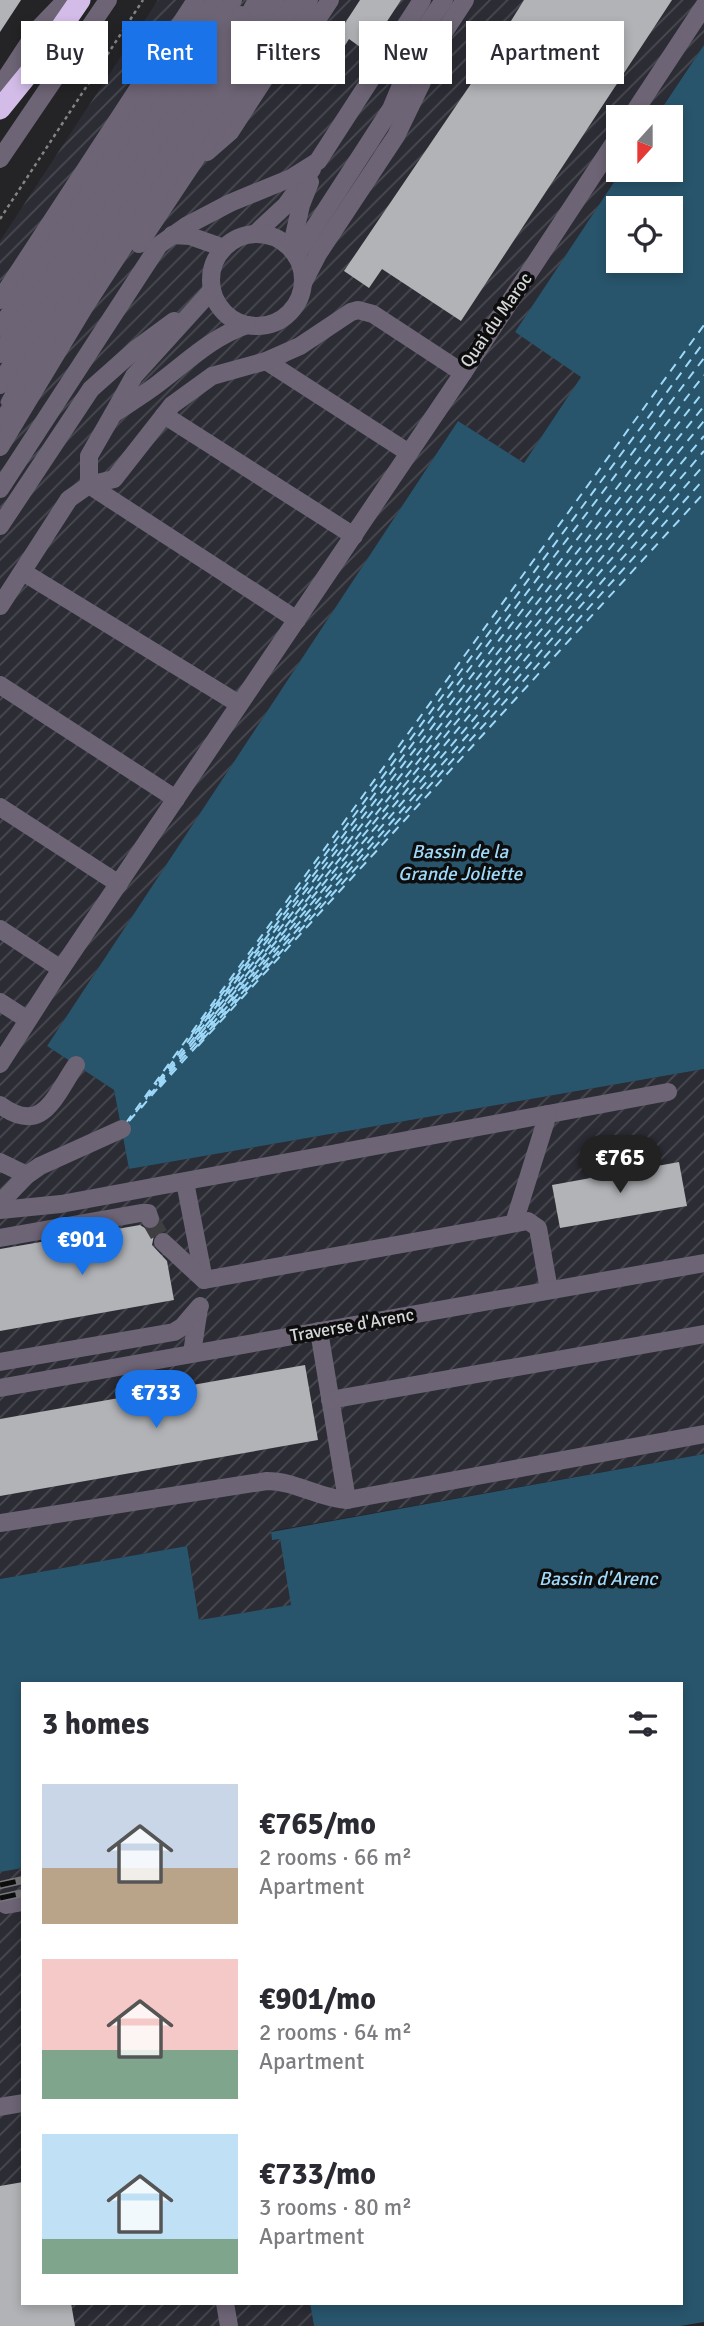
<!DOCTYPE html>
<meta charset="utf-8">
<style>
:root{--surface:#fff;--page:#f7f7f7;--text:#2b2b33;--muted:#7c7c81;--accent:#1a73e8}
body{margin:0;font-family:Signika,sans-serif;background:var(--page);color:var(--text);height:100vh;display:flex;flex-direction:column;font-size:26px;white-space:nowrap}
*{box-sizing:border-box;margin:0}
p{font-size:23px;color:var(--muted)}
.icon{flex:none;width:38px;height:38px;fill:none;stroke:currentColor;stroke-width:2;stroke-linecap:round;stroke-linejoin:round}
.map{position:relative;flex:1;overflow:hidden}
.panel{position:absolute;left:21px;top:1682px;width:662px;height:623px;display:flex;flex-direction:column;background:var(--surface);border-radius:0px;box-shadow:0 4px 10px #0003}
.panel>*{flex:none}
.banner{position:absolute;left:21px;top:21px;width:663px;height:63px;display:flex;gap:14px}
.needle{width:46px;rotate:201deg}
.fabs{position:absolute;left:606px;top:105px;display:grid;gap:14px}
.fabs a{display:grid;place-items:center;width:77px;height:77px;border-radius:0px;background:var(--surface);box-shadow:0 4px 10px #0003;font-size:35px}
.price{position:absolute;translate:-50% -60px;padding:0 16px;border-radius:24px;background:var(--accent);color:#fff;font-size:23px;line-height:46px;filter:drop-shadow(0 2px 4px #0008)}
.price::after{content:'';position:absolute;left:50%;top:42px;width:21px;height:16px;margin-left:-10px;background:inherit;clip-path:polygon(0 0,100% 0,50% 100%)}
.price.active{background:#222;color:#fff}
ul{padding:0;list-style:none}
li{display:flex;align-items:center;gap:21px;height:175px;padding:0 21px}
li span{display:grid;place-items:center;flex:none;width:196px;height:140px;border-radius:0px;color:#555}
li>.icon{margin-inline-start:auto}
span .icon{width:84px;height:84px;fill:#fffc;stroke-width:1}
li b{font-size:30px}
h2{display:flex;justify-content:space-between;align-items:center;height:84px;padding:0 21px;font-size:30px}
.tag{padding:0 24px;border-radius:0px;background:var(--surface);box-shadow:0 4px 10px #0003;font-size:24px;line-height:63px}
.tag.active{background:var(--accent);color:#fff}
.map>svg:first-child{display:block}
</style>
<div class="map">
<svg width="704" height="2326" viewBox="0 0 704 2326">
<defs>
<pattern id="industrial-furrows" width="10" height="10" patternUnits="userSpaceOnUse" patternTransform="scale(1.75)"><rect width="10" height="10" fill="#2c2c35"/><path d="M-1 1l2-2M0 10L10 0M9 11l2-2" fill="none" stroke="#4a4a52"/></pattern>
</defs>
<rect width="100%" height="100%" fill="#242427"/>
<g fill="url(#industrial-furrows)">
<polygon points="158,0 704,0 704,45 656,117 618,117 618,170 622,170 515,332 582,376 524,463 458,421 47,1046 114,1090 129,1169 704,1069 704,1454 271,1531 272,1540 280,1539 292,1605 199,1620 187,1546 0,1579 0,241"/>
<polygon points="23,1868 23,2303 310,2303 314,2326 0,2326 0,1872"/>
</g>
<g fill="#28556c" fill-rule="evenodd">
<path d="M704 45V1069L129 1169 114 1090 47 1046 458 421 524 463 581 377 515 332 622 170H670V117H656ZM618 208H670V261H618Z"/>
<polygon points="704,1454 704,2322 680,2326 314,2326 310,2303 681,2303 681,1684 23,1684 23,1868 0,1872 0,1579 187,1546 199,1620 291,1605 280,1539 272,1540 271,1532"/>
</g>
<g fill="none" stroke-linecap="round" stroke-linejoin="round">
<g stroke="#9fd9f9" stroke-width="2" stroke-dasharray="9 7" stroke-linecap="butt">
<polyline points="195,1034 704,375"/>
<polyline points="191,1036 704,342"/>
<polyline points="195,1039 704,406"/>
<polyline points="197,1040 704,436"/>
<polyline points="199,1042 704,465"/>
<polyline points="198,1046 704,493"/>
<polyline points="158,1081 704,358"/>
<polyline points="159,1082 704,391"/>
<polyline points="159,1086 704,451"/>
<polyline points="160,1087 704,479"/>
<polyline points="149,1096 704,421"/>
<polyline points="146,1098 157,1083"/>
<polyline points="141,1108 158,1088"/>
<polyline points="136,1112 147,1098"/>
<polyline points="129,1121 137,1112"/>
<polyline points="126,1123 704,325"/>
</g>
</g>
<g fill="#b1b3b6">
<polygon points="0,0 21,0 0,32"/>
<polygon points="360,0 401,0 367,52 349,39 344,47 334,40"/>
<polygon points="524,0 672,0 461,321 382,269 369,288 344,271 481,69"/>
<polygon points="679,1162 687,1206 560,1228 552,1185"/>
<polygon points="140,1225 148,1230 154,1229 160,1225 161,1231 154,1235 152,1245 167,1261 174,1300 0,1331 0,1249"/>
<polygon points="305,1365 318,1440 0,1496 0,1419"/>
<polygon points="23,2182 23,2303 71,2303 75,2326 0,2326 0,2186"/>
</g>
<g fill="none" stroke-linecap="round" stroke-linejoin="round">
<polyline stroke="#3f3f41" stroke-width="18" stroke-dasharray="18 9" stroke-linecap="butt" points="150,1219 163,1242"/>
<polyline stroke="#838486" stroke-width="2.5" stroke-dasharray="3.5 3.5" stroke-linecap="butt" points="0,219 143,0"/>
<g stroke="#6d6475" stroke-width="18">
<polyline points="240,31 257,0"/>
<polyline points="252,38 276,0"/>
<polyline points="280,43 295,25 309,0"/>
<polyline points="0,87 38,29 66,0"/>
<polyline points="631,117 704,6"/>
<polyline points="207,152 230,132 287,44 307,35 330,0"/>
<polyline points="0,159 108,0"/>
<polyline points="255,234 286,205 312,169"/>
<circle cx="257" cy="280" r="46"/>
<polyline points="172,235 190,236 224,248"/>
<polyline points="139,244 275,39 286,15 296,0"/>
<polyline points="291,249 301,205 310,182"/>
<polyline points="296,256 391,109 425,28 444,0"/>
<polyline points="303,283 318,254 396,136 422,82 433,49 465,0"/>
<path d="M212 290 134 376 113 414C128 404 145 394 159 383 188 361 212 337 247 325"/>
<polyline points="0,300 196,0"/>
<polyline points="0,328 216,0"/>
<polyline points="0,354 233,0"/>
<polyline points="266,361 409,453"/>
<polyline points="0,385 14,360 241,15"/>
<polyline points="10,402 46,339 252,25"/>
<polyline points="164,415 354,536"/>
<polyline points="0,423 21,394"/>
<polyline points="0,447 85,306 257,42 286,15"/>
<polyline points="89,485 114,479 172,405 212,376 266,361 300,346 351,312 358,310 373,314 463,373 618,137"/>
<polyline points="89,485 297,620"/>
<polyline points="0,489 159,245 186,226 230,203 291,178 318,161 422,0"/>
<polyline points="0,526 91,389 136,349 174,321"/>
<polyline points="23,572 239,704"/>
<polyline points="0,606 69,499 89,485 89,456 113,414"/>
<polyline points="0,685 176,799"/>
<polyline points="0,807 119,884"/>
<polyline points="0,929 61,969"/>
<polyline points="0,1002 28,1020"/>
<polyline points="0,1064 61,969 463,373"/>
<path d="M0 1105C43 1136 54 1097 76 1065"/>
<polyline points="0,1162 27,1175"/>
<polyline points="185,1182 204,1280"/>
<polyline points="0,1203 27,1175 40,1166 122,1129"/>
<polyline points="0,1210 61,1204 668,1092"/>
<polyline points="514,1223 548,1114"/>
<polyline points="0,1238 141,1213 148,1213 150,1219"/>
<polyline points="163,1242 204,1280 528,1221 538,1228 549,1290"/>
<polyline points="319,1331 347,1500"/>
<polyline points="192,1353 199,1308"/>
<polyline points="0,1362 174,1332 182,1327 200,1306"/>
<polyline points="0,1388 704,1263"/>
<polyline points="330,1400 704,1334"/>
<path d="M0 1523 267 1481C296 1481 318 1498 347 1500L704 1434"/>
<polyline points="6,1905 23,1902"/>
<polyline points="0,2107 23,2103"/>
<polyline points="225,2303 229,2326"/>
</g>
<polyline stroke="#d3bde8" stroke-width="21" points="0,109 34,67 80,0"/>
<defs>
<g id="rail">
<polyline points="0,1885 23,1880"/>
<polyline points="0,1898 23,1893"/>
</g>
</defs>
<use href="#rail" stroke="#77777a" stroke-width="8"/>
<use href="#rail" stroke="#0d0d0e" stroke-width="5" stroke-dasharray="16" stroke-linecap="butt"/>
</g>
<g text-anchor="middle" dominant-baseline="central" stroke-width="7" stroke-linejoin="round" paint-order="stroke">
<g font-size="18" fill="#d5d6d7" stroke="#0d0d0e">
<text transform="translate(496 320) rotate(-55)">Quai du Maroc</text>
<text transform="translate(352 1325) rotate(-10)">Traverse d'Arenc</text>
</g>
<g font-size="19" font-style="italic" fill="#9fd9f9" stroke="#0d0d0e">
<text x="460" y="852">Bassin de la<tspan x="460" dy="22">Grande Joliette</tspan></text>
<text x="598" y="1579">Bassin d'Arenc</text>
</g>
</g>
</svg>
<div class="fabs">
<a><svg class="needle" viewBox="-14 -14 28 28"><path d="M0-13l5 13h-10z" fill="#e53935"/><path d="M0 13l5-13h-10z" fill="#7c7c81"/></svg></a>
<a><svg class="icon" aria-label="locate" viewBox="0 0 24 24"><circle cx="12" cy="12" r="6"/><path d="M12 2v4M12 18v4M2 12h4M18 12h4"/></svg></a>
</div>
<b class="price active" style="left:620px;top:1195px">€765</b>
<b class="price" style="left:82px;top:1277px">€901</b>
<b class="price" style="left:156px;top:1430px">€733</b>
<div class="banner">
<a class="tag">Buy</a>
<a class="tag active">Rent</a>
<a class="tag">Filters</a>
<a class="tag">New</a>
<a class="tag">Apartment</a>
</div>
<section class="panel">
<h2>3 homes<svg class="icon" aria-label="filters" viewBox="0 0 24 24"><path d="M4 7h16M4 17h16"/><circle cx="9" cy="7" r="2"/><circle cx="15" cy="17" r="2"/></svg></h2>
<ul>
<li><span style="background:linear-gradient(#c9d6e8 60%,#b9a48a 0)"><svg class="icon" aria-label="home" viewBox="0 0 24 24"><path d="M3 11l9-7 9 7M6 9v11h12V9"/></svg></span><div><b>€765/mo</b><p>2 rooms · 66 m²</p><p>Apartment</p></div></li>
<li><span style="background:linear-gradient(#f6c9c9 65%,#7fa58c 0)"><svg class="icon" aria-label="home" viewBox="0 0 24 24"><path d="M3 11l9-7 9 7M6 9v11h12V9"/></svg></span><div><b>€901/mo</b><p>2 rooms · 64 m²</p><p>Apartment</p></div></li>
<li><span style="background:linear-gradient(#bfe0f5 75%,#7fa58c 0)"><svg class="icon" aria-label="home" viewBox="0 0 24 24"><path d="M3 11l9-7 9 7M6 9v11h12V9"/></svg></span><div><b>€733/mo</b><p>3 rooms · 80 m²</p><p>Apartment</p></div></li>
</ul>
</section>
</div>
